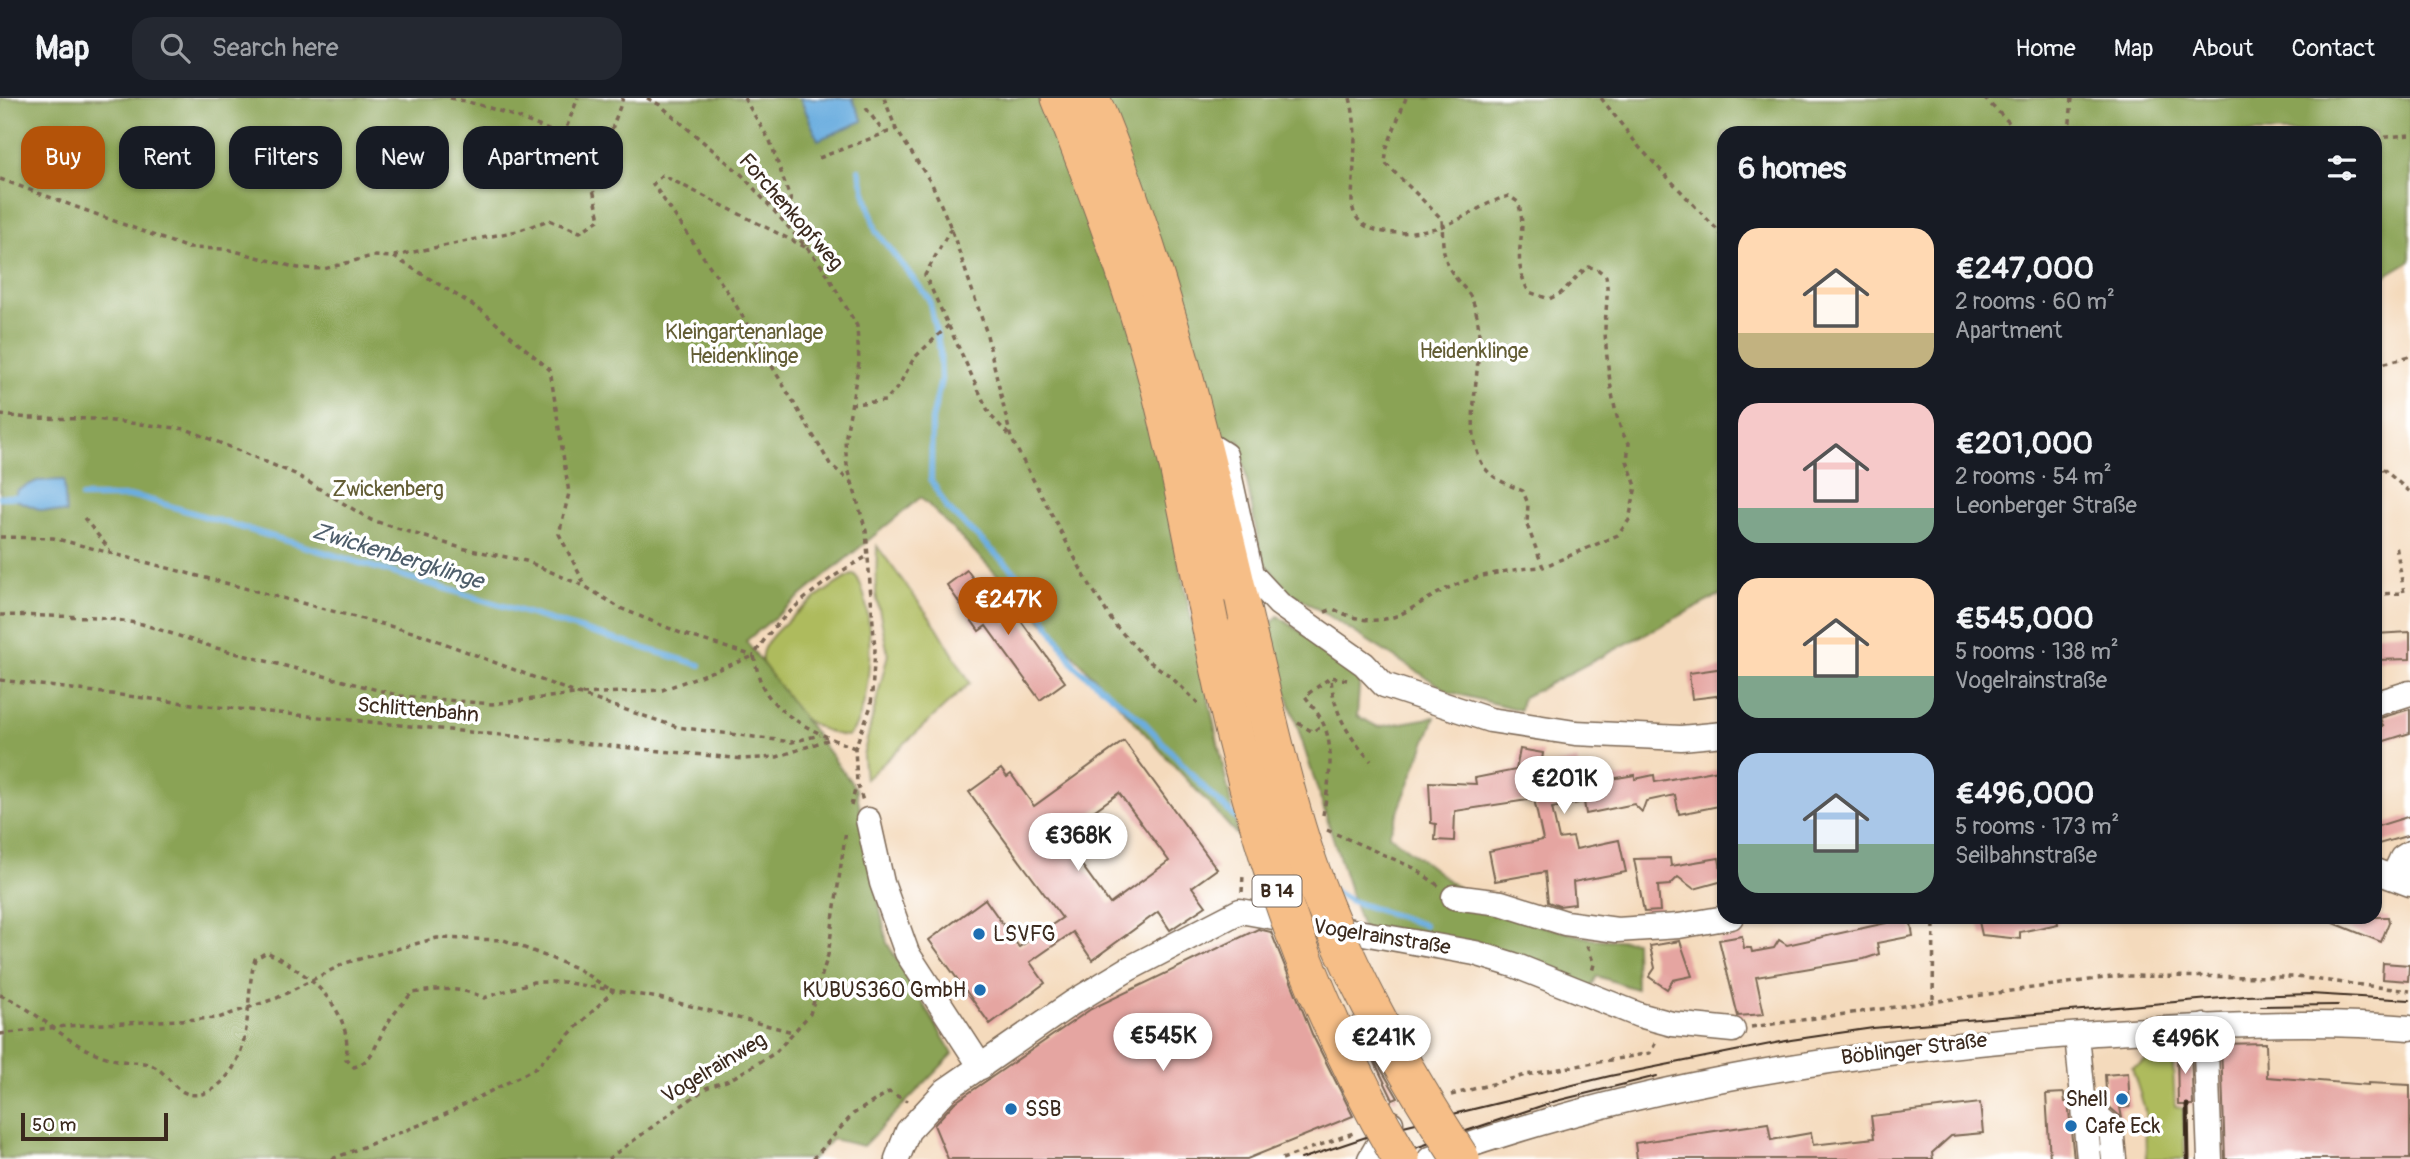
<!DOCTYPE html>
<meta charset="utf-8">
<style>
:root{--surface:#171b24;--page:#242831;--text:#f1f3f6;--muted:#9ea1a6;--line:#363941;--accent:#b45309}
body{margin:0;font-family:Pangolin,sans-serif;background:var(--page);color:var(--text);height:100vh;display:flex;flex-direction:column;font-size:26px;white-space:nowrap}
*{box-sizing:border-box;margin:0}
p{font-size:23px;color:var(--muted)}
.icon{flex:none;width:38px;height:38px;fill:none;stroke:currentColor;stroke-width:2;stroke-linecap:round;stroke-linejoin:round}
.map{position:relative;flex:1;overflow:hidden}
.sheet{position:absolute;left:1717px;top:28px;width:665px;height:798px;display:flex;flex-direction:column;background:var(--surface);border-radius:21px;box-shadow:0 2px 5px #0004}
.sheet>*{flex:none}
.guide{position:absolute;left:21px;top:28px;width:665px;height:63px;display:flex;gap:14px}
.scale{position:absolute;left:21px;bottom:18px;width:147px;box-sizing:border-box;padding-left:7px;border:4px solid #3b2a1e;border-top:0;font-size:19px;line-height:24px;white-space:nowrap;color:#3b2a1e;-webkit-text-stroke:5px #fff;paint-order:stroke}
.price{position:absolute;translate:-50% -60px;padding:0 16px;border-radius:24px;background:#fff;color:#222;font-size:23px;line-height:46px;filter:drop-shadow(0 2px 4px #0008)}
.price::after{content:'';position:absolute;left:50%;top:42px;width:21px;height:16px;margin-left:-10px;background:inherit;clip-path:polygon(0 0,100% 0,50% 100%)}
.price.active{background:var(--accent);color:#fff}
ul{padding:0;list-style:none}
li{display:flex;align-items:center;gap:21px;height:175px;padding:0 21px}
li span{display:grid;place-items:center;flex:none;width:196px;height:140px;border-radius:21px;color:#555}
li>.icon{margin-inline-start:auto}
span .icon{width:84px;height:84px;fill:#fffc;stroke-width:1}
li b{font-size:30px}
h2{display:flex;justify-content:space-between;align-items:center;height:84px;padding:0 21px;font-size:30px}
.pill{padding:0 24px;border-radius:21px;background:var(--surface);box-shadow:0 2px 5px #0004;font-size:24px;line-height:63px}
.pill.active{background:var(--accent);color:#fff}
header{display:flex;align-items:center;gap:42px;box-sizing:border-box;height:98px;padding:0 35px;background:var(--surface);border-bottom:2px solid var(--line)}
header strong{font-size:33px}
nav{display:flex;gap:38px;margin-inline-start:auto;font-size:24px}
.search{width:490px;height:63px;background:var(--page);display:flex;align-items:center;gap:18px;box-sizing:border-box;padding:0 24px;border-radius:21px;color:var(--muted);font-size:26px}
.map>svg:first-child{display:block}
</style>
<header>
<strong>Map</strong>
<div class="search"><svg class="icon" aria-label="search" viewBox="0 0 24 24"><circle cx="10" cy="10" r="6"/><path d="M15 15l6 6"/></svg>Search here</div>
<nav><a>Home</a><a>Map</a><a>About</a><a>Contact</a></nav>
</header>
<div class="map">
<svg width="2410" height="1061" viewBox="0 0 2410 1061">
<rect width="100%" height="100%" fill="#fff"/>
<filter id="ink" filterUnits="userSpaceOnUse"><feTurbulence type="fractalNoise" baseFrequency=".0143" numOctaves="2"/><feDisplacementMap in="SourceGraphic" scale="14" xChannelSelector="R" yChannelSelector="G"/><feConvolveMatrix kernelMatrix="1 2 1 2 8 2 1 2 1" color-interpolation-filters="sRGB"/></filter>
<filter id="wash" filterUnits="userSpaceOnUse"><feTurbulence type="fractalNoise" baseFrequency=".00686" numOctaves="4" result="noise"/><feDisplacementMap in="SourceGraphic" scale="28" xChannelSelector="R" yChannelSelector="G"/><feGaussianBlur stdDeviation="1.57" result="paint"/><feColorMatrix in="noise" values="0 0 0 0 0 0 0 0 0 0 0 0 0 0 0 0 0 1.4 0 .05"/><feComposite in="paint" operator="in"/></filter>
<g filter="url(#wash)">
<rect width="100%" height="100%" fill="#f4dabc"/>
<g fill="#aebb5d" stroke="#74723e" stroke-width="2">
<polygon points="877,448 937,529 970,585 865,682 863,658 888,556 876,496"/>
<path d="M854 476C877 500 874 616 848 638 814 636 758 595 762 556 765 534 834 485 854 476Z"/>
<polygon points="2172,949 2175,1008 2183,1010 2185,1061 2146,1061 2145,1012 2132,970"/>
</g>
<g fill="#8aa354" stroke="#626639" stroke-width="2">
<polygon points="0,0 2410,0 2410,163 2375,184 2375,35 1724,35 1724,495 1522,600 1520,612 1450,594 1287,492 1268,469 1260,453 1239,341 1168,412 1238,738 1051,532 921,399 746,543 856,691 887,845 953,956 863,1048 832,1041 813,1061 0,1061"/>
<polygon points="1278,518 1360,576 1357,618 1378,629 1435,619 1389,737 1491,815 1593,841 1635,843 1636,891 1597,878 1590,891 1362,830 1266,531"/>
</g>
<g fill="#6baddf" stroke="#536c7e" stroke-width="2">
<polygon points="800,0 852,0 863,23 818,42"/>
<polygon points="64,382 66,415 41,412 16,402 16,393 37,383"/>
</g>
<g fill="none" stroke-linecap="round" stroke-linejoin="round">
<g stroke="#6baddf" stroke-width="6">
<polyline points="859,72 876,133 929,201 940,253 941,282 932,322 931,382 947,410 1014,473 1076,569 1141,621 1210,696 1244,727"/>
<polyline points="0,399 23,399"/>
<polyline points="82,399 140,399 700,567"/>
<polyline points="1334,793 1351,803 1424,827"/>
</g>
</g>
<g id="blocks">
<g fill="#e5a5a1" fill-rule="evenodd">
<polygon points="967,472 1007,527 1018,519 1065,584 1040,602 986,528 979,533 947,487"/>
<polygon points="2410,534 2410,561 2375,562 2375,536"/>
<polygon points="1724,570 1724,597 1692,601 1689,575"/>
<polygon points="2410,611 2410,635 2375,646 2375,630 2383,628 2380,620"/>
<path d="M1124 643 1217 771 1192 789 1206 808 1170 832 1158 814 1092 862 1073 834 1030 864 1045 885 990 926 929 842 985 801 1019 849 1062 820 969 694 1001 671 1007 679 1011 676 1034 708ZM1119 695 1169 763 1110 806 1060 737Z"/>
<polygon points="1520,651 1543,655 1541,669 1577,662 1581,686 1635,677 1635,681 1654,677 1655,684 1724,671 1724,707 1679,716 1675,697 1646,703 1642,714 1634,706 1586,716 1584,704 1552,710 1559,741 1573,739 1576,751 1619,742 1626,774 1573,784 1575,806 1559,808 1548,804 1545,774 1495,783 1489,753 1543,742 1534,701 1455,713 1454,743 1435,742 1436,726 1431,725 1429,684 1476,686 1475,680 1516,672"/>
<polygon points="2410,718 2410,737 2375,747 2375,729"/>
<polygon points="1670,760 1671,768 1719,760 1723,783 1694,791 1678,779 1670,787 1658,788 1660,813 1644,814 1634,761"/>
<polygon points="1885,819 1910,819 1913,838 1877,845 1879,856 1864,861 1756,879 1764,916 1738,918 1719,842 1742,838 1744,850 1751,850 1752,854 1774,850 1779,842 1787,847 1886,825"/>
<polygon points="1978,819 2057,819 2058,826 2020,834 2020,841 1982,837"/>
<polygon points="2319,819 2388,819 2389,824 2381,844"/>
<polygon points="1258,831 1271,834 1312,936 1353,1018 1247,1061 948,1061 934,1027 954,1005 1091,911"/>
<polygon points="1680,843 1692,878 1673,882 1667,891 1649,879 1655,870 1650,848"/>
<polygon points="2383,865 2409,867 2408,883 2382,881"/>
<polygon points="1353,919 1374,959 1398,1000 1393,1002"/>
<polygon points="2266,945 2267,979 2368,987 2368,985 2410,987 2410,1061 2225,1061 2221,946"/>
<polygon points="2177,949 2191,949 2193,1007 2178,1007"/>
<polygon points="2128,975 2130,1009 2120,1010 2122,1020 2107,1007 2105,977"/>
<polygon points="2064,995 2065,1004 2068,1004 2074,1061 2050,1061 2046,996"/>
<polygon points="1980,1005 1983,1035 1951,1038 1932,1055 1933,1061 1637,1061 1635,1045 1768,1025 1771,1042 1811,1035 1813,1047 1874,1040 1871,1018"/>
</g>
</g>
</g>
<g filter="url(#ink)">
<use href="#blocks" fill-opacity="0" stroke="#7c6855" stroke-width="2"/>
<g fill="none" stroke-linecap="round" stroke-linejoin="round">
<defs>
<g id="minor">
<polyline points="1203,343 1225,357 1251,476 1279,506 1364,566 1384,587 1490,622 1575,635 1681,640 1724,636"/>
<polyline points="2375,606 2410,595"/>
<polyline points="868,722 882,785 907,855 981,969"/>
<polyline points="2375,773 2410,786"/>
<polyline points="2393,779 2402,760 2410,755"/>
<polyline points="1454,799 1501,805 1565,825 1617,832 1679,828 1731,819"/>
<polyline points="2205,928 2210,1061"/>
<polyline points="2077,937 2089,1061"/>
<polyline points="2085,1007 2111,1030 2114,1061"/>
<polyline points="897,1061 908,1033 946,992 1072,905 1130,870 1240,813 1475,855 1514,867 1639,917 1672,926 1733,932"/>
<polyline points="1370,1061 1391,1025"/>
<path d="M1430 1061C1645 983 1856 953 2083 936 2192 929 2301 921 2410 930"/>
</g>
<g id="highway">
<path d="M1060 0C1092 79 1122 159 1146 241 1172 328 1188 417 1206 506"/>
<path d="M1091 0C1162 170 1204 349 1246 528"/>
</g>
</defs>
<use href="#minor" stroke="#7c6855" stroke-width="27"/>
<use href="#highway" stroke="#7c6855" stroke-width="39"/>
<g stroke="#7c6855" stroke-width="3.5" stroke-dasharray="5 5" stroke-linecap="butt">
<path d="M450 0C502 10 553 33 601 57"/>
<polyline points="647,0 660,7 742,77 807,150 824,171 857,228 859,264 845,343 847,367 866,433 875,552 871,608 855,650 857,685 863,703"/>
<polyline points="744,0 770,43 807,148"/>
<polyline points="884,0 896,31 932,86 951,130 986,233 1011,340 1085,479 1114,526 1146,561 1170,578 1198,605"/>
<path d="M1350 0C1359 33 1353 68 1352 101 1351 145 1413 136 1440 129 1464 122 1482 105 1509 98L1518 104C1530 140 1508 156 1529 194L1549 201 1561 195 1587 169 1596 170 1606 178C1609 196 1605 215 1605 233 1606 257 1613 329 1629 345L1627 363 1636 388 1629 422 1618 437 1543 469"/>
<polyline points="1601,0 1639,49 1724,139"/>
<polyline points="1984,0 2020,35"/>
<polyline points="866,10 884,35"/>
<polyline points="2069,35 2072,0"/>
<polyline points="563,38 578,0"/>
<polyline points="2375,40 2410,37"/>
<polyline points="819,60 896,31"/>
<polyline points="0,81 188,150 227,151 298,170 324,171 372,158 394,159 481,212 550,272 569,395 559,436 586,489"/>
<polyline points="951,130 925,177 990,317 1010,338"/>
<polyline points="805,149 662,77 653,86 731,199 830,366 853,386"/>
<polyline points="394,158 517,133 549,122 580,134 600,121 592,87 623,0"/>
<polyline points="2375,268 2410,258"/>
<polyline points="850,306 885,303 898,289 914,260 950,226"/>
<polyline points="0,317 29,320 94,321 186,331 295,376 371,422 461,450 526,463 586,489 620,510 683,536 754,558"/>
<polyline points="2375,364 2410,394"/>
<polyline points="84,420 110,452"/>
<polyline points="0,439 53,440 420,536 578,596 677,629 792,644 820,637"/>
<polyline points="2375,496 2404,495 2396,447"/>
<path d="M1325 514 1333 511C1395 541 1409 503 1463 484 1485 476 1519 470 1543 469L1527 427 1528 406 1523 393C1509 387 1490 380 1483 367 1460 329 1486 263 1477 218 1471 190 1464 194 1451 173 1441 157 1443 138 1442 121L1385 65 1387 49 1406 0"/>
<polyline points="0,517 97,519 142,526 216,550 401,598 492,606 574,596"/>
<polyline points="0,582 208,608 743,661 777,659 830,641"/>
<path d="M1347 582 1331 579C1333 614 1348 638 1371 663"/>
<polyline points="582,596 662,592 754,558"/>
<polyline points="1298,625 1313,634 1323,626"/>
<path d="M855 650C823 638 775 619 761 585 758 577 756 567 754 558 774 520 829 478 868 458"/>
<polyline points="851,708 856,688"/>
<path d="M1323 717C1328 690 1336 652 1323 625 1319 616 1311 607 1305 598L1331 579"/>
<polyline points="1327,732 1414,770 1439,788"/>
<polyline points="1242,794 1243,777"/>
<polyline points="1587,848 1594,866 1592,874"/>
<path d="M0 897C31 908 56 936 86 951 97 956 110 961 122 963 132 965 144 963 153 968 165 974 170 985 180 992 200 1006 223 987 233 970 253 937 245 896 255 861L267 854C307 874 354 910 346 961L354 969C373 963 376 946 384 931 392 917 402 906 412 895 439 891 460 888 484 900L533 884H563L659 900 793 934"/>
<polyline points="1933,901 1934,819"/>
<polyline points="1751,929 2119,878 2296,879 2410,893"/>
<polyline points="0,936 66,928 218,920 277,900 345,865 437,840 504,842 576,870 611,892"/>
<polyline points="1451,997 1526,977 1650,955 1656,944"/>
<polyline points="332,1061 440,1019 534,971 613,893"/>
<polyline points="608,1061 706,990 729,982 775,955 810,916 828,857 846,732"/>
<polyline points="813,1061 853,1016 889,994 907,1003"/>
<polyline points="1282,1061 1356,1034"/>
</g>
<use href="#minor" stroke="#fff" stroke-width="24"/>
<use href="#highway" stroke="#f6be87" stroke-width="37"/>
<g stroke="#3b2a1e" stroke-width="2">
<polyline points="2261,908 2338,907"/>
<polyline points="1301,1061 1387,1032 1610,978 1791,942 1873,930 2245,898 2310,896 2410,902"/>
<polyline points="1382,1061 1556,1003 1657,978"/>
</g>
<polyline stroke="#3b2a1e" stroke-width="5" points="2187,1007 2188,1061"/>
<defs>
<g id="highway-bridge">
<path d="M1206 506C1245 706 1297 884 1401 1061"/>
<path d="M1246 528C1264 602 1280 677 1303 749 1339 859 1398 964 1461 1061"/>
</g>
</defs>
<use href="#highway-bridge" stroke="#7c6855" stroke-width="39" stroke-linecap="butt"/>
<use href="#highway-bridge" stroke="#f6be87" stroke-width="37"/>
</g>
</g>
<g fill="#1f6fb2" stroke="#fff" stroke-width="2.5">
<circle cx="979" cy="836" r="7"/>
<circle cx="980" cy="892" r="7"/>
<circle cx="2122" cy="1001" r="7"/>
<circle cx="1011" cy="1011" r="7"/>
<circle cx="2071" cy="1028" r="7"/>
</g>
<g text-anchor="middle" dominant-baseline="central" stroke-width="7" stroke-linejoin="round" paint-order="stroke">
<rect fill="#fff" stroke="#766a62" stroke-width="2" x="1252.5" y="777.5" width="49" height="31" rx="5"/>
<g font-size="19" font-weight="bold" fill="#3b2a1e">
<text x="1277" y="793">B 14</text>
</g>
<g font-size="21" fill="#3b2a1e" stroke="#fff">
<text transform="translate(791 114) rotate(49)">Forchenkopfweg</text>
<text transform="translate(418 612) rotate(5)">Schlittenbahn</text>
<text transform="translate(1382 839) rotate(9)">Vogelrainstraße</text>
<text transform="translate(1914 951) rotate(-7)">Böblinger Straße</text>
<text transform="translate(714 970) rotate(-31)">Vogelrainweg</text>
</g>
<g font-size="21" fill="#635d34" stroke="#fff">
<text x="744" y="234">Kleingartenanlage<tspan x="744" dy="24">Heidenklinge</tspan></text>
<text x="1474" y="253">Heidenklinge</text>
<text x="388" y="391">Zwickenberg</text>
</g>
<g font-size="21" fill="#3b2a1e" stroke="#fff" text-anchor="start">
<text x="993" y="836">LSVFG</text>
<text x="966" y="892" text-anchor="end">KUBUS360 GmbH</text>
<text x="2108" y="1001" text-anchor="end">Shell</text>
<text x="1025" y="1011">SSB</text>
<text x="2085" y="1028">Cafe Eck</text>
</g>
<g font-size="23" font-style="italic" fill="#4e5e6b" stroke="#fff">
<text transform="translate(398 458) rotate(17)">Zwickenbergklinge</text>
</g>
</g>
</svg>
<div class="scale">50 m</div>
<b class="price active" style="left:1008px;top:539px">€247K</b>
<b class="price" style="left:1564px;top:718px">€201K</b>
<b class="price" style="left:1078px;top:775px">€368K</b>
<b class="price" style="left:1163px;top:975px">€545K</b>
<b class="price" style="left:1383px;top:977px">€241K</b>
<b class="price" style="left:2185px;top:978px">€496K</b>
<div class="guide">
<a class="pill active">Buy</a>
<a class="pill">Rent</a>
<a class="pill">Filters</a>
<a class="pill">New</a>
<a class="pill">Apartment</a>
</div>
<section class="sheet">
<h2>6 homes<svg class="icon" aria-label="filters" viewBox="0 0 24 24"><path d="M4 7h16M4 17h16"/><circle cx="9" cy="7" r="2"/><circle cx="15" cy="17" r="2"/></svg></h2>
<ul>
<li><span style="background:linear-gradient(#ffd9b3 75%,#c2b280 0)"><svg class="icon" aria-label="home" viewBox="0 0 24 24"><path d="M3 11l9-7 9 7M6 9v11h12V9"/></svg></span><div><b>€247,000</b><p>2 rooms · 60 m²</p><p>Apartment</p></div></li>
<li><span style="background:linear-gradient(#f6c9c9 75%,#7fa58c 0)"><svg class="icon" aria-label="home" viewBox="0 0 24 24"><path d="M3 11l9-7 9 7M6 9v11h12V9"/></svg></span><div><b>€201,000</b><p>2 rooms · 54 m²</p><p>Leonberger Straße</p></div></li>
<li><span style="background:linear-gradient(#ffd9b3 70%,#7fa58c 0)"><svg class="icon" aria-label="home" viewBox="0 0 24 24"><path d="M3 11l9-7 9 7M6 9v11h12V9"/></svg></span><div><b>€545,000</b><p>5 rooms · 138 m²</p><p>Vogelrainstraße</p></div></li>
<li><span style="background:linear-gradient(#a9c7e8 65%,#7fa58c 0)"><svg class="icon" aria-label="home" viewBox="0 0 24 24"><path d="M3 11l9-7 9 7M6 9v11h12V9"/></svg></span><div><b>€496,000</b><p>5 rooms · 173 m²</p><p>Seilbahnstraße</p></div></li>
</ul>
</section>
</div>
